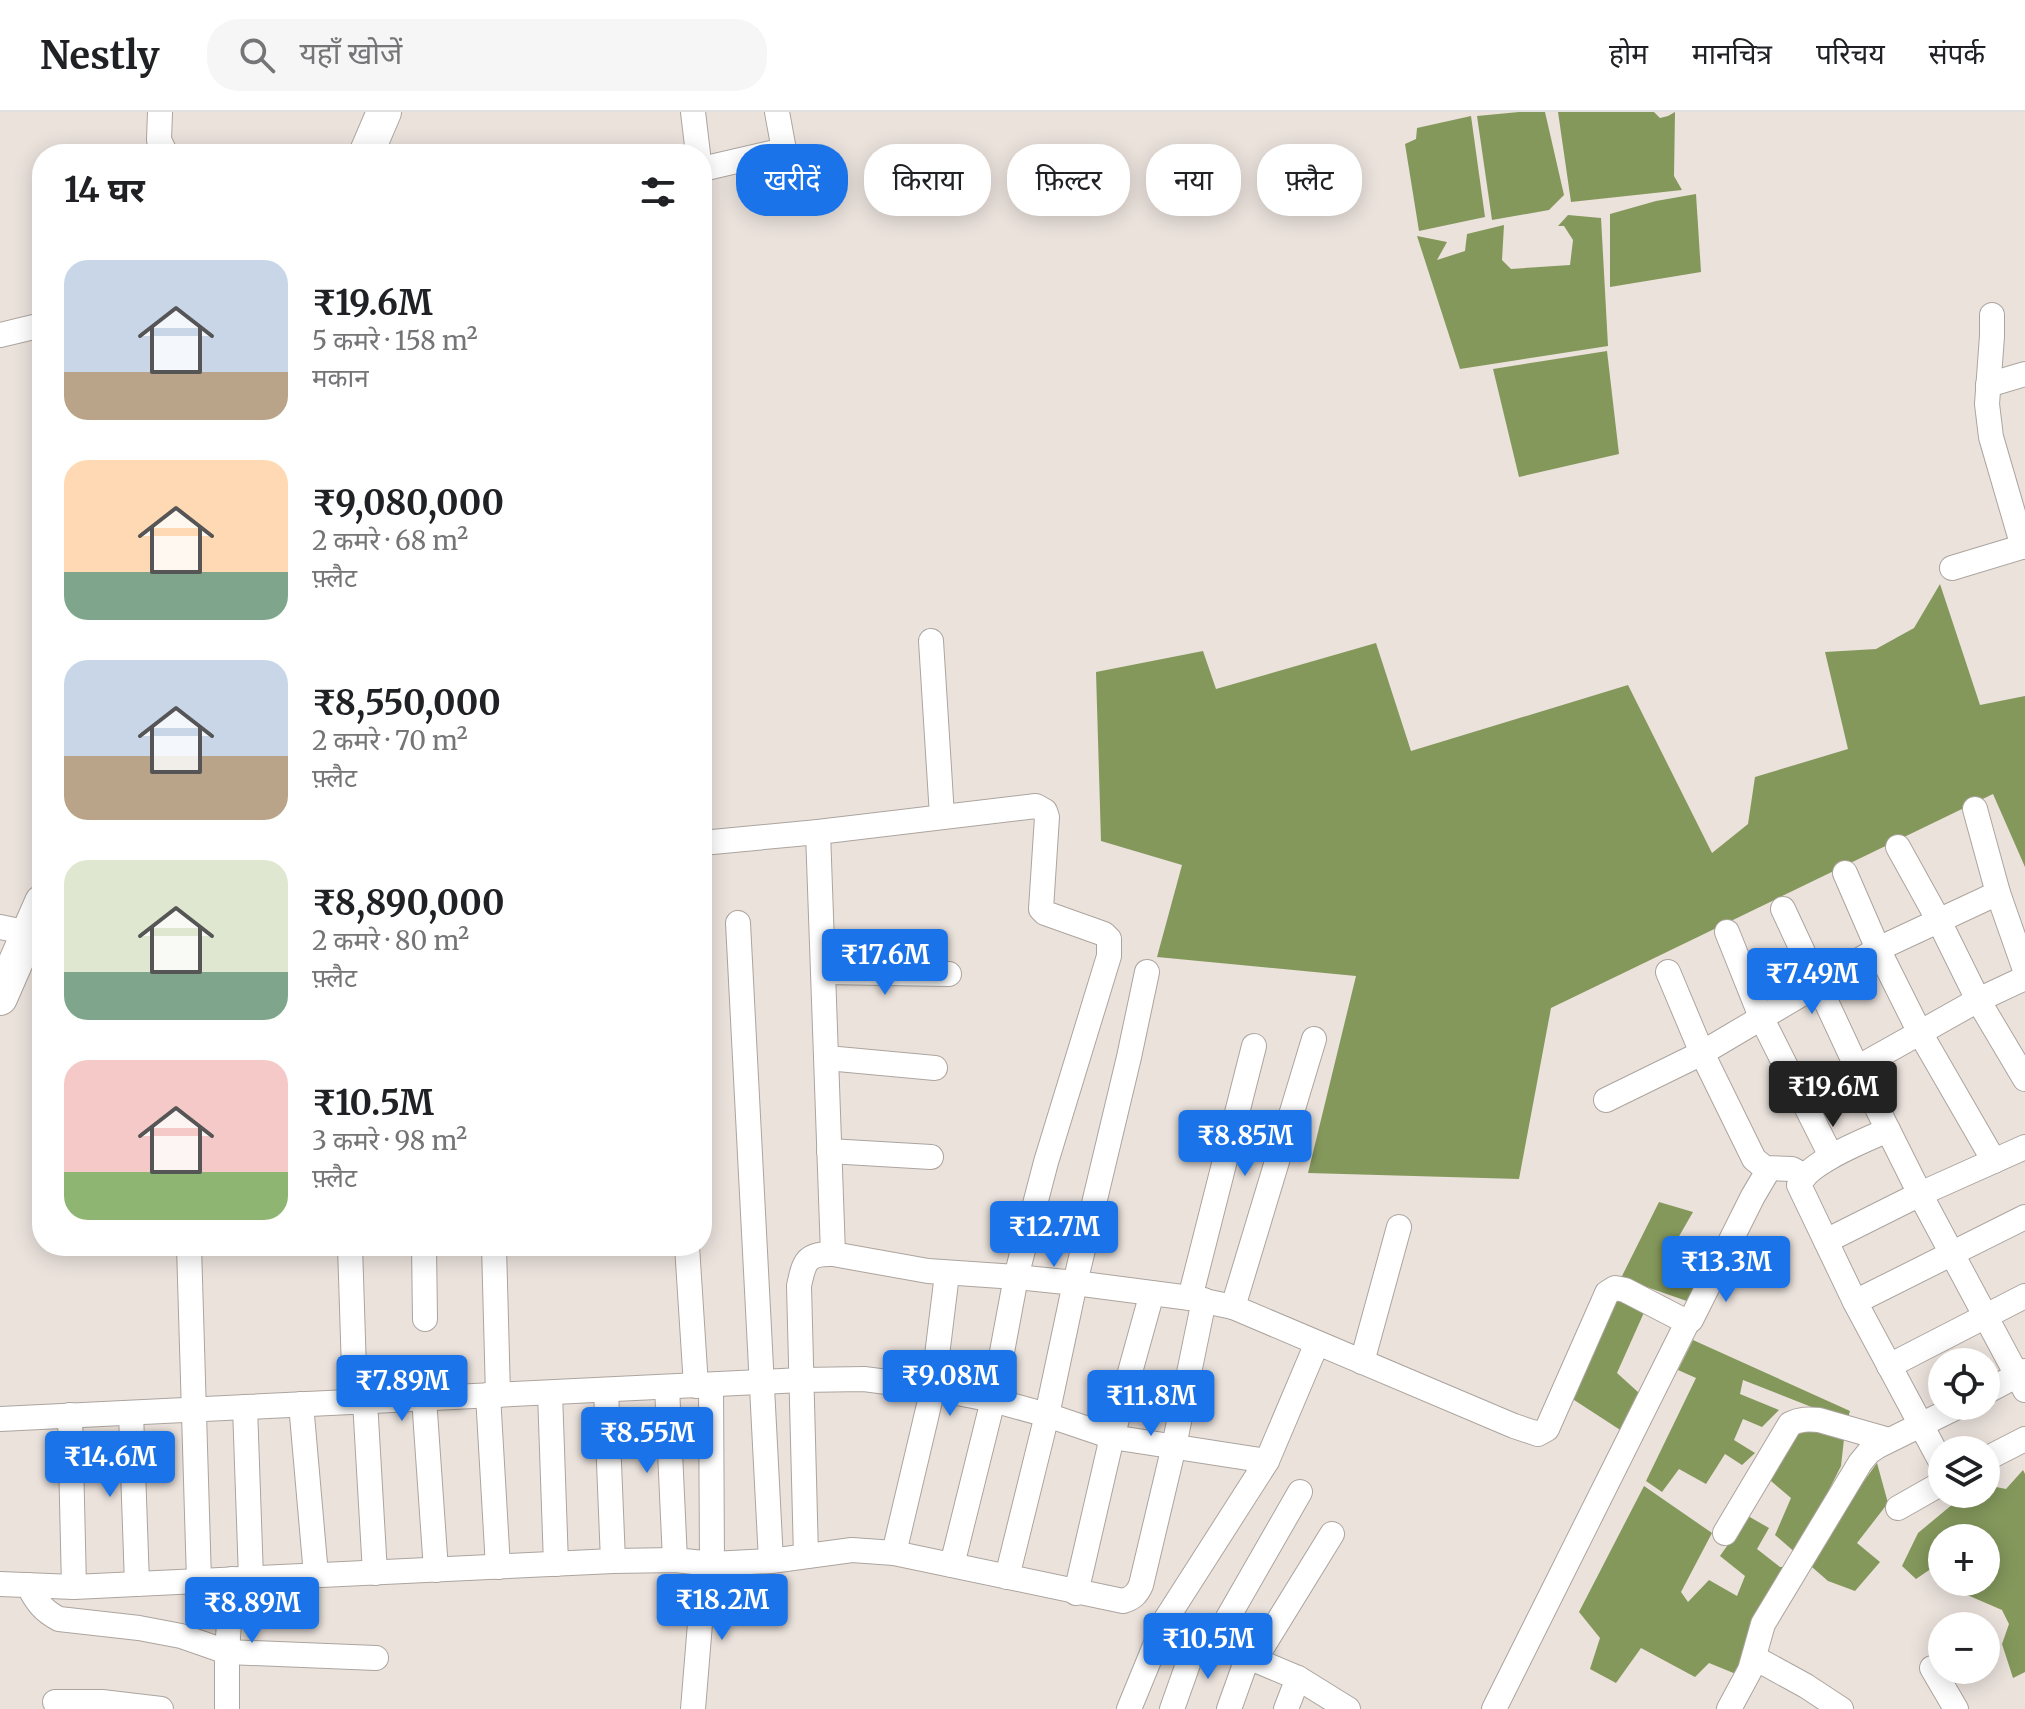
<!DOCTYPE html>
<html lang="hi">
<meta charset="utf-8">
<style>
:root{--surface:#fff;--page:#f6f6f6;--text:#202124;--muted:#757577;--line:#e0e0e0;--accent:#1a73e8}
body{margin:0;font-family:Merriweather,"Noto Sans Devanagari",serif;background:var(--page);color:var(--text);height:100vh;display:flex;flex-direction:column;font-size:30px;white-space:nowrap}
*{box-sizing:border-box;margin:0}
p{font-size:26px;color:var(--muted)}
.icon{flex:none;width:44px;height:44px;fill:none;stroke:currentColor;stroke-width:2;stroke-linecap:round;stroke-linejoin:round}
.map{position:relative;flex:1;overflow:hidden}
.details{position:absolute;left:32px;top:32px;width:680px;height:1112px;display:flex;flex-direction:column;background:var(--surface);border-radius:32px;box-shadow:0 4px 20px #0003}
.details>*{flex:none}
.top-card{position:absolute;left:736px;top:32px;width:760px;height:72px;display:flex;gap:16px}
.tools{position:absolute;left:1928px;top:1236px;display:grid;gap:16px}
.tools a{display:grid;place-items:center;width:72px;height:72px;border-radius:50%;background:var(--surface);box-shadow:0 4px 20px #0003;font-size:40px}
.price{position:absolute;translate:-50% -68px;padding:0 18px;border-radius:8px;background:var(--accent);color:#fff;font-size:26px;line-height:52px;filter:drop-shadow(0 2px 4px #0008)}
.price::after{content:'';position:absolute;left:50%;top:48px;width:24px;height:18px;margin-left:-12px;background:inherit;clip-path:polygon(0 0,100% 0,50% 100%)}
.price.current{background:#222;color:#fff}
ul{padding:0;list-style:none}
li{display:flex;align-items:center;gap:24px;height:200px;padding:0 32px}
li span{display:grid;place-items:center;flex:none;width:224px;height:160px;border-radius:24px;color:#555}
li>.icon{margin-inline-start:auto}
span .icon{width:96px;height:96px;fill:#fffc;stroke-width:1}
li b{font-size:34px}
h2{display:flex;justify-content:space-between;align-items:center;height:96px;padding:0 32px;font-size:34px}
.tag{padding:0 28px;border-radius:32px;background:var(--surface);box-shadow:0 4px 20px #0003;font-size:28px;line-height:72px}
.tag.current{background:var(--accent);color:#fff}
header{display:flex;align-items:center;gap:48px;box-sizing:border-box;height:112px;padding:0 40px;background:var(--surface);border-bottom:2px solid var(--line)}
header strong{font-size:38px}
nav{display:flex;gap:44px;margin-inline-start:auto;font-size:28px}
.search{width:560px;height:72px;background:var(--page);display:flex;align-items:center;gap:20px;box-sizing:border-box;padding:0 28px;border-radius:32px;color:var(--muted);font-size:30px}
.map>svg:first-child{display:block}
</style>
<header>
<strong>Nestly</strong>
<div class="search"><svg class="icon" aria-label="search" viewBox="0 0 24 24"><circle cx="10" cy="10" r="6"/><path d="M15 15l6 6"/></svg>यहाँ खोजें</div>
<nav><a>होम</a><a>मानचित्र</a><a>परिचय</a><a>संपर्क</a></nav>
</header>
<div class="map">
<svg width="2025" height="1597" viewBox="0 0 2025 1597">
<rect width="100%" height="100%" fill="#ebe2dc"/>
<g fill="#84985c">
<polygon points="1519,0 1545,0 1564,83 1549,98 1492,108 1477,4"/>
<polygon points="1558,0 1654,0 1660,6 1668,4 1675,0 1674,64 1682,78 1571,90"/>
<polygon points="1471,4 1485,105 1419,119 1405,32 1416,27 1417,16"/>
<polygon points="1696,82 1701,160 1610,175 1610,102 1656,89"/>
<polygon points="1568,103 1601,106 1608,234 1460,257 1417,124 1447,130 1437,148 1465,139 1467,122 1504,113 1502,148 1511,157 1570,153 1573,128 1564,114 1558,114"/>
<polygon points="1607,239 1619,342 1519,365 1493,257"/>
<polygon points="1940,472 1980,593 2025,584 2025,755 1993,682 1551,896 1519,1067 1308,1061 1356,864 1157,845 1182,753 1101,729 1096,560 1203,539 1216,577 1376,531 1411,639 1628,573 1712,741 1748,712 1755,665 1848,637 1825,540 1876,537 1914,516"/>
<polygon points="1659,1090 1693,1100 1670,1140 1700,1158 1701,1194 1621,1166"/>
<polygon points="1605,1178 1646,1196 1617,1261 1649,1290 1628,1323 1571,1286"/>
<polygon points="1693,1228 1850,1299 1847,1309 1743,1268 1740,1282 1779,1298 1762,1315 1743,1307 1734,1328 1755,1341 1742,1353 1725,1342 1706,1372 1679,1357 1662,1380 1646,1369 1696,1266 1678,1258"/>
<polygon points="1798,1314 1844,1327 1841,1354 1812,1412 1825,1423 1877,1351 1888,1391 1857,1431 1880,1450 1855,1479 1828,1469 1775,1423 1791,1386 1764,1363"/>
<polygon points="2023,1358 2025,1362 2025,1560 2013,1566 2002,1532 2009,1512 2002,1498 1951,1476 1947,1470 1986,1470 1986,1426 1942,1426 1942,1463 1935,1454 1916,1467 1902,1454 1918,1421 1965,1382 1986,1382 1986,1373 2006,1377"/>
<polygon points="1644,1374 1712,1421 1681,1480 1688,1490 1709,1468 1737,1484 1745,1464 1720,1444 1748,1404 1769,1416 1757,1437 1780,1455 1803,1454 1736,1562 1709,1551 1695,1565 1641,1536 1616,1571 1590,1557 1600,1526 1579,1500"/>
</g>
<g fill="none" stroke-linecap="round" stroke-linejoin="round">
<defs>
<g id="minor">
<polyline points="160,0 159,28 166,42"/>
<polyline points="693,0 698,42"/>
<polyline points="702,57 784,38 777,0"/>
<polyline points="1992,203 1992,224 1987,292 1991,325 2023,435"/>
<polyline points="0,223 42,213"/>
<polyline points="1988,273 2025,262"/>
<polyline points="1952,456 2025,434"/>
<polyline points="931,529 942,704"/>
<polyline points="1975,697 1998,781 2025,858"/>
<polyline points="818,720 833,1142"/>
<polyline points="702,731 818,720 1036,694 1045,699 1047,705 1041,797 1045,801 1104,822 1109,827 1109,844 1046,1050 1016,1165 993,1288 952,1453"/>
<polyline points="1898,735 1939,809 1978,888 2025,967"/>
<polyline points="1845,761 1878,837 1919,919 1994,1049"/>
<polyline points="1783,797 1857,956 1920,1082 2025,1278"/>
<polyline points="738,811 771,1449"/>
<polyline points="0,815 29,821"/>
<polyline points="1727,820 1761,905 1831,1044"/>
<polyline points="823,860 949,862"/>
<polyline points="1668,860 1702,941 1754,1047 1765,1056 1792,1057 1805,1064"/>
<polyline points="827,946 935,956"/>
<polyline points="1857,956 1978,888 2025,866"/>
<polyline points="1606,988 1702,941 1878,837 1998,781"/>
<path d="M1888 1018C1866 1028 1808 1050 1799 1073L1855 1190 1942 1352"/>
<polyline points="829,1039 931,1045"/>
<polyline points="1826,1129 1920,1082 2025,1035"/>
<polyline points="189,1134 199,1469"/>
<polyline points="350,1134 355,1290"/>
<polyline points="424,1134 425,1207"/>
<polyline points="494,1134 498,1283"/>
<polyline points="687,1134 696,1274"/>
<polyline points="1190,1186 1254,934"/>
<polyline points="1855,1190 2025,1105"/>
<polyline points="1233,1195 1314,927"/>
<polyline points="1362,1250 1399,1115"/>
<polyline points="1889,1254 2025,1184"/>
<polyline points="667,1275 675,1448"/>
<polyline points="606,1278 613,1449"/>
<polyline points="1986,1280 2025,1259"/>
<polyline points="550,1281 556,1452"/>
<polyline points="488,1283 498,1455"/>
<polyline points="424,1286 436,1458"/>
<polyline points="365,1289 375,1461"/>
<polyline points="301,1292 316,1463"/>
<polyline points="245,1295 251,1466"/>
<polyline points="131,1301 137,1472"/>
<polyline points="70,1303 74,1475"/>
<polyline points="0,1307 801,1268 864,1267 933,1276 993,1288 1047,1303 1112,1325 1267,1349"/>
<polyline points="1986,1347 2025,1327"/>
<polyline points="1898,1396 1942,1371"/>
<path d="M1725 1421 1790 1312C1800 1307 1808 1307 1819 1308L1889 1328"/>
<polyline points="894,1441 933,1276 947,1162"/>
<path d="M806 1444 799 1174C804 1150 806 1141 833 1142L928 1159 1016 1165 1075 1171 1190 1186 1233 1195 1514 1314 1538 1322 1547 1317 1607 1181 1615 1176 1625 1178 1683 1208H1691L1753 1084 1769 1057"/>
<polyline points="1007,1465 1047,1303 1075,1171 1129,945 1147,860"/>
<path d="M0 1472 74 1475 613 1449 675 1448 712 1452 771 1449 852 1438 894 1441 1123 1489C1133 1486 1137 1482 1141 1473L1174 1334 1204 1188"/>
<path d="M28 1473C36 1489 43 1499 59 1507L139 1516 181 1524 227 1540 376 1546"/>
<polyline points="1076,1481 1112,1325 1152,1181"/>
<polyline points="1166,1507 1198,1524 1298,1566 1348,1597"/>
<polyline points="1214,1530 1300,1380"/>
<polyline points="1755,1546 1806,1574 1841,1597"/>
<polyline points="1255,1547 1332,1422"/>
<polyline points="1932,1556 1956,1597"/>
<polyline points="55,1590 102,1590 161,1597"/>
<polyline points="227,1597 227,1540 232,1467"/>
<polyline points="693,1597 703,1475 712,1452 711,1273"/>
<polyline points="1129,1597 1166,1507 1267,1349 1317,1231"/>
<polyline points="1172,1597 1198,1524"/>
<polyline points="1229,1597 1248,1544"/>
<polyline points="1286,1597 1298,1566"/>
<polyline points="1494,1597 1688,1209"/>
<polyline points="1729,1597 1750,1558 1763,1512 1860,1351 1869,1340 1878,1334 1959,1294"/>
</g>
<g id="highway">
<polyline points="366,42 384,0"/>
<polyline points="0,886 42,790"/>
</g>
</defs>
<use href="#minor" stroke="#aca49e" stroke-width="26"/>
<use href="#highway" stroke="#aca49e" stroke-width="36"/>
<use href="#minor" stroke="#fff" stroke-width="24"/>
<use href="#highway" stroke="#fff" stroke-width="34"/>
</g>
</svg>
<div class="tools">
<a><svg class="icon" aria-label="locate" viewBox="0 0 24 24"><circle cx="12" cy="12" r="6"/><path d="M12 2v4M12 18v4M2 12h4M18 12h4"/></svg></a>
<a><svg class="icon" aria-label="layers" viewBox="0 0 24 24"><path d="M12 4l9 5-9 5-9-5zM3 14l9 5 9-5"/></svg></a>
<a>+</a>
<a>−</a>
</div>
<b class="price" style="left:885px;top:885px">₹17.6M</b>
<b class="price" style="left:1812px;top:904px">₹7.49M</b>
<b class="price current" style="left:1833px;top:1017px">₹19.6M</b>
<b class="price" style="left:1245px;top:1066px">₹8.85M</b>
<b class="price" style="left:1054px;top:1157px">₹12.7M</b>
<b class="price" style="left:1726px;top:1192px">₹13.3M</b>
<b class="price" style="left:950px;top:1306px">₹9.08M</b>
<b class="price" style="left:402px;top:1311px">₹7.89M</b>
<b class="price" style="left:1151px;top:1326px">₹11.8M</b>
<b class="price" style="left:647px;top:1363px">₹8.55M</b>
<b class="price" style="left:110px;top:1387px">₹14.6M</b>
<b class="price" style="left:722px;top:1530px">₹18.2M</b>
<b class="price" style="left:252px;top:1533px">₹8.89M</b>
<b class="price" style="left:1208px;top:1569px">₹10.5M</b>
<div class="top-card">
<a class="tag current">खरीदें</a>
<a class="tag">किराया</a>
<a class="tag">फ़िल्टर</a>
<a class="tag">नया</a>
<a class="tag">फ़्लैट</a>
</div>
<section class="details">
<h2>14 घर<svg class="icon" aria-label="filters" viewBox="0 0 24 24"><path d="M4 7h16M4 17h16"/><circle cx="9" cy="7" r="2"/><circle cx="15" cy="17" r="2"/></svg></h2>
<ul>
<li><span style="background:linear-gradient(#c9d6e8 70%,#b9a48a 0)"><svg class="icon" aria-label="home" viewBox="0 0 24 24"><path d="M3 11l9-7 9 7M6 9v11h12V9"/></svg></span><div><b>₹19.6M</b><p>5 कमरे · 158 m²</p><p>मकान</p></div></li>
<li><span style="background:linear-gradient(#ffd9b3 70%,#7fa58c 0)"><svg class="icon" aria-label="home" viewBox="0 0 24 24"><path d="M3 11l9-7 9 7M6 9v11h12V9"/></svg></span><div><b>₹9,080,000</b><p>2 कमरे · 68 m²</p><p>फ़्लैट</p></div></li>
<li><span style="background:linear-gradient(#c9d6e8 60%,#b9a48a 0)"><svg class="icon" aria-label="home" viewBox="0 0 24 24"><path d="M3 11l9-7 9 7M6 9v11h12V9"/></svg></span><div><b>₹8,550,000</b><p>2 कमरे · 70 m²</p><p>फ़्लैट</p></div></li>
<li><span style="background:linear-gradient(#dfe7d0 70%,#7fa58c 0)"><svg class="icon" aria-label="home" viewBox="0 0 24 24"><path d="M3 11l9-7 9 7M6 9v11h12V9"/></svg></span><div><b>₹8,890,000</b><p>2 कमरे · 80 m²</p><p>फ़्लैट</p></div></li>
<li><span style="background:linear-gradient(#f6c9c9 70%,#8fb573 0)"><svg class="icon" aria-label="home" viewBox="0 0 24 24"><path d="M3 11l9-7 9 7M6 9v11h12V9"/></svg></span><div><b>₹10.5M</b><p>3 कमरे · 98 m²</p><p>फ़्लैट</p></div></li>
</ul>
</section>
</div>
